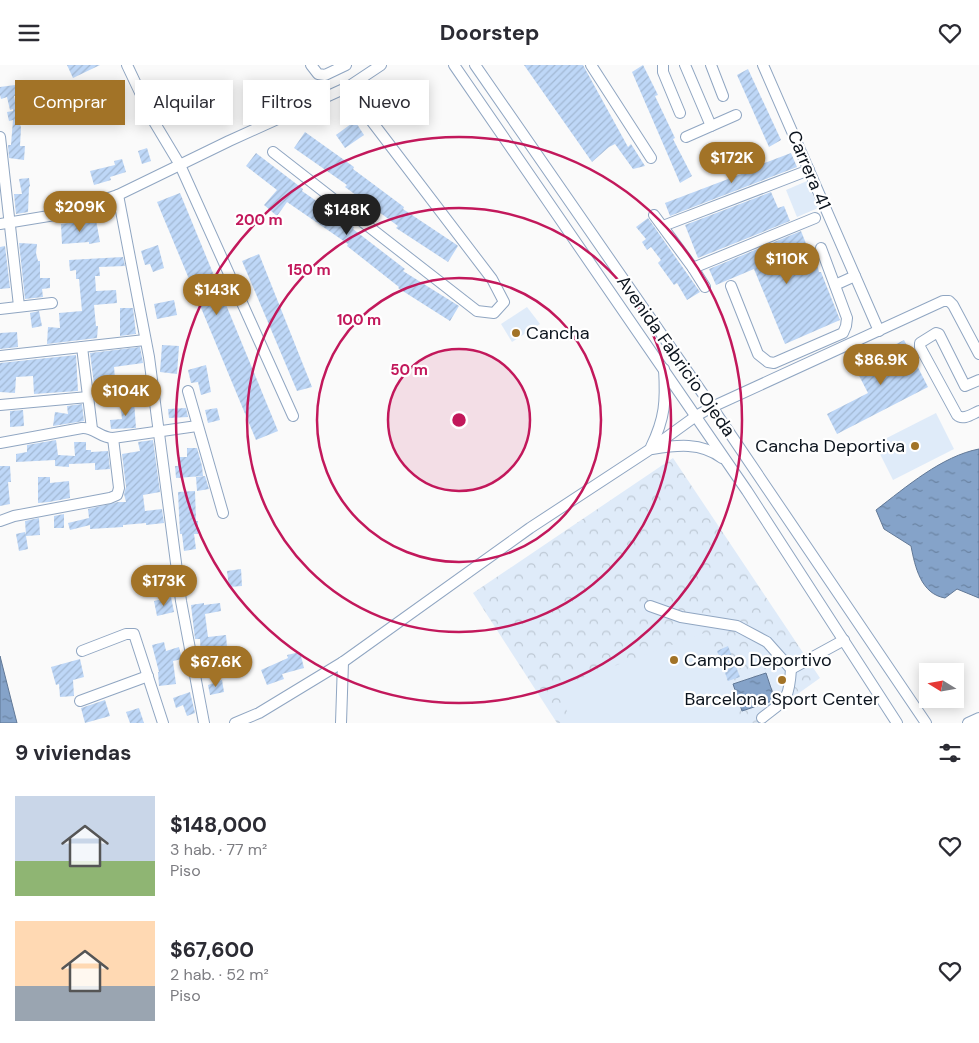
<!DOCTYPE html>
<html lang="es">
<meta charset="utf-8">
<style>
:root{--surface:#fff;--page:#f7f7f7;--text:#2b2b33;--muted:#7c7c81;--accent:#a27327}
body{margin:0;font-family:"DM Sans",sans-serif;background:var(--page);color:var(--text);height:100vh;display:flex;flex-direction:column;font-size:19px;white-space:nowrap}
*{box-sizing:border-box;margin:0}
p{font-size:16px;color:var(--muted)}
.icon{flex:none;width:28px;height:28px;fill:none;stroke:currentColor;stroke-width:2;stroke-linecap:round;stroke-linejoin:round}
.map{position:relative;height:658px;overflow:hidden}
.panel{display:flex;flex-direction:column;background:var(--surface);flex:1}
.panel>*{flex:none}
.top-card{position:absolute;left:15px;top:15px;width:500px;height:45px;display:flex;gap:10px}
.needle{width:32px;rotate:281deg}
.controls{position:absolute;left:919px;top:598px;display:grid;gap:10px}
.controls a{display:grid;place-items:center;width:45px;height:45px;border-radius:0px;background:var(--surface);box-shadow:0 2px 12px #0003;font-size:25px}
.price{position:absolute;translate:-50% -42px;padding:0 11px;border-radius:18px;background:var(--accent);color:#fff;font-size:16px;line-height:32px;filter:drop-shadow(0 1px 2px #0008)}
.price::after{content:'';position:absolute;left:50%;top:30px;width:15px;height:11px;margin-left:-8px;background:inherit;clip-path:polygon(0 0,100% 0,50% 100%)}
.price.on{background:#222;color:#fff}
ul{padding:0;list-style:none}
li{display:flex;align-items:center;gap:15px;height:125px;padding:0 15px}
li span{display:grid;place-items:center;flex:none;width:140px;height:100px;border-radius:0px;color:#555}
li>.icon{margin-inline-start:auto}
span .icon{width:60px;height:60px;fill:#fffc;stroke-width:1}
li b{font-size:21px}
h2{display:flex;justify-content:space-between;align-items:center;height:60px;padding:0 15px;font-size:21px}
.tag{padding:0 18px;border-radius:0px;background:var(--surface);box-shadow:0 2px 12px #0003;font-size:18px;line-height:45px}
.tag.on{background:var(--accent);color:#fff}
header{display:flex;justify-content:space-between;align-items:center;height:65px;padding:0 15px;background:var(--surface);font-size:22px;font-weight:700}
.map>svg:first-child{display:block}
</style>
<header><svg class="icon" aria-label="menu" viewBox="0 0 24 24"><path d="M4 6h16M4 12h16M4 18h16"/></svg>Doorstep<svg class="icon" aria-label="heart" viewBox="0 0 24 24"><path d="M12 20l-8-8c-3-5 5-10 8-4 3-6 11-1 8 4z"/></svg></header>
<div class="map">
<svg width="979" height="658" viewBox="0 0 979 658">
<defs>
<pattern id="park-crowns" width="20" height="18" patternUnits="userSpaceOnUse" patternTransform="scale(1.25)"><rect width="20" height="18" fill="#dfebf9"/><path d="M2 6a3 3 0 1 1 6 0M12 15a3 3 0 1 1 6 0" fill="none" stroke="#bec9d5"/></pattern>
<pattern id="water-ripples" width="26" height="14" patternUnits="userSpaceOnUse" patternTransform="scale(1.25)"><rect width="26" height="14" fill="#85a3c9"/><path d="M2 4q2-2 4 0t4 0M15 11q2-2 4 0t4 0" fill="none" stroke="#6b84a3"/></pattern>
<pattern id="building-hatch" width="6" height="6" patternUnits="userSpaceOnUse" patternTransform="scale(1.25)"><rect width="6" height="6" fill="#bed7f7"/><path d="M-1 1l2-2M0 6l6-6M5 7l2-2" fill="none" stroke="#a2b8d3"/></pattern>
</defs>
<rect width="100%" height="100%" fill="#fafafa"/>
<polygon fill="url(#park-crowns)" points="673,393 820,613 757,658 557,658 473,528"/>
<g fill="#dfebf9">
<polygon points="807,116 818,143 797,152 786,125"/>
<polygon points="527,242 540,259 512,277 501,259"/>
<polygon points="936,348 954,384 893,415 875,379"/>
<polygon points="707,567 741,658 572,658 557,622"/>
</g>
<g fill="url(#water-ripples)" stroke="#617896">
<polygon points="741,81 743,95 722,104 715,93"/>
<path d="M979 384V533L957 524 945 533C921 529 915 502 911 481L884 464 876 445C906 422 942 391 979 384Z"/>
<polygon points="0,591 17,658 0,658"/>
<polygon points="766,608 775,635 742,646 733,619"/>
</g>
<g fill="url(#building-hatch)">
<polygon points="67,0 100,0 73,13"/>
<polygon points="524,0 583,0 628,82 631,79 645,101 633,104 615,79 609,82 592,97"/>
<polygon points="643,0 658,30 655,31 675,73 673,74 692,111 680,118 632,7"/>
<polygon points="748,4 781,75 769,82 737,10"/>
<polygon points="15,20 17,31 14,31 21,63 20,81 25,81 24,95 9,93 8,80 11,80 13,55 9,56 7,47 13,46 13,44 10,45 7,32 1,34 0,30 0,22"/>
<polygon points="355,56 364,70 345,83 336,70"/>
<polygon points="305,67 354,102 353,104 404,142 403,144 457,180 458,181 448,197 396,163 398,161 345,122 347,120 294,83"/>
<polygon points="147,83 151,96 142,99 138,86"/>
<polygon points="256,88 303,124 302,126 354,162 353,164 405,204 403,206 459,241 450,256 398,223 399,222 347,181 348,179 287,137 277,151 264,140 277,125 246,101"/>
<polygon points="791,88 797,102 670,151 665,138 744,108 743,106"/>
<polygon points="122,94 126,107 110,112 111,115 94,120 90,106 115,100 114,96"/>
<polygon points="29,113 30,121 29,122 28,147 16,149 14,129 22,129 19,114"/>
<polygon points="771,127 778,143 784,141 790,156 698,193 685,160"/>
<polygon points="180,128 278,366 256,375 157,137"/>
<polygon points="648,153 700,227 687,235 677,218 674,220 658,198 661,195 651,182 647,185 642,177 646,174 636,162"/>
<polygon points="96,155 100,177 89,179 89,177 62,179 61,159"/>
<polygon points="801,166 811,191 815,190 819,207 821,207 840,255 785,279 754,204 716,220 709,204"/>
<polygon points="19,178 37,179 36,188 38,196 40,196 40,213 50,213 50,223 42,224 43,232 25,234"/>
<polygon points="158,180 164,203 153,207 150,199 145,200 141,186"/>
<polygon points="5,181 10,223 0,224 0,182"/>
<polygon points="259,189 312,322 297,326 242,196"/>
<polygon points="123,192 125,201 99,202 100,211 95,211 96,226 116,225 117,238 94,240 96,261 98,261 97,273 47,279 48,262 60,263 59,248 82,246 79,214 76,214 76,205 70,206 69,195"/>
<polygon points="174,235 177,250 157,254 154,239"/>
<polygon points="120,243 133,243 136,269 120,271"/>
<polygon points="39,246 42,261 32,263 30,248"/>
<polygon points="17,267 18,282 0,284 0,268"/>
<polygon points="904,275 928,322 837,369 827,349 868,328 854,301"/>
<polygon points="162,280 179,281 177,309 160,307"/>
<polygon points="140,282 143,298 114,302 116,324 95,327 90,288"/>
<polygon points="76,290 78,326 34,329 33,311 16,312 15,328 0,327 0,298"/>
<polygon points="206,300 211,327 201,330 198,317 191,318 188,305"/>
<polygon points="134,336 136,363 111,364 110,355 122,354 120,337"/>
<polygon points="82,339 84,356 53,361 55,347 68,349 67,341"/>
<polygon points="186,343 188,352 169,353 168,344"/>
<polygon points="217,343 220,355 208,358 205,345"/>
<polygon points="23,345 24,361 10,362 10,346"/>
<polygon points="56,375 58,390 75,391 74,377 86,377 86,385 91,385 91,387 108,386 110,404 95,405 95,398 69,399 69,402 55,401 55,395 16,397 16,389 27,387 27,380"/>
<polygon points="153,375 160,427 143,430 145,446 162,444 164,458 146,460 146,458 123,460 123,462 90,464 90,460 70,465 68,458 89,453 88,444 118,437 126,437 124,429 126,422 122,389 140,386 138,377"/>
<polygon points="187,383 197,383 202,401 203,411 176,413 175,401 178,401 178,392 187,392"/>
<polygon points="0,401 10,401 11,417 8,417 10,439 0,441"/>
<polygon points="205,411 209,424 197,426 196,412"/>
<polygon points="38,412 50,412 50,418 69,416 70,433 49,437 38,438"/>
<polygon points="195,426 196,456 198,456 198,469 194,469 196,484 184,486 182,469 180,469 178,427"/>
<polygon points="64,449 64,463 54,463 54,451"/>
<polygon points="39,453 40,470 26,471 28,484 19,486 16,469 25,467 26,470 25,456"/>
<polygon points="165,504 166,520 147,520 147,505"/>
<polygon points="241,504 242,521 229,522 227,506"/>
<polygon points="171,532 174,547 157,551 154,536"/>
<polygon points="204,538 204,540 220,538 221,546 205,549 208,572 226,570 228,594 220,595 220,598 210,599 209,591 201,592 200,574 195,574 191,540"/>
<polygon points="164,577 166,586 179,582 182,594 173,596 176,619 159,621 158,607 159,607 152,580"/>
<polygon points="728,581 740,612 728,616 717,586"/>
<polygon points="300,587 304,603 282,609 284,614 267,620 261,605 288,593 287,590"/>
<polygon points="80,594 84,612 73,615 74,631 60,632 59,619 56,620 51,602"/>
<polygon points="222,615 224,627 210,630 208,620"/>
<polygon points="190,627 195,648 187,651 183,640 176,643 173,633"/>
<polygon points="105,635 110,651 85,658 81,643"/>
<polygon points="139,643 144,658 130,658 126,647"/>
</g>
<g fill="none" stroke-linecap="round" stroke-linejoin="round">
<defs>
<g id="minor">
<polyline points="127,0 153,55 180,100 293,351"/>
<polyline points="311,0 318,9 325,10 346,0"/>
<polyline points="454,0 747,426 897,658"/>
<polyline points="475,0 712,342 926,658"/>
<polyline points="591,0 651,93"/>
<polyline points="663,0 663,7 680,48"/>
<polyline points="685,0 711,61"/>
<polyline points="711,0 723,31"/>
<polyline points="763,0 879,266"/>
<polyline points="0,72 19,241"/>
<polyline points="686,72 736,50"/>
<polyline points="273,87 477,246 494,248 504,237 492,214 357,37 348,22"/>
<polyline points="118,130 149,292 181,536 204,658"/>
<polyline points="654,150 693,203 705,222"/>
<polyline points="0,159 61,149 118,130 229,76 348,22 381,0"/>
<polyline points="663,161 809,105"/>
<polyline points="693,203 815,153"/>
<polyline points="835,220 855,211"/>
<polyline points="731,221 758,289 768,297 774,298 843,268 846,261 847,253 821,183"/>
<polyline points="0,244 52,238"/>
<polyline points="82,282 92,364"/>
<polyline points="0,291 145,275"/>
<path d="M979 315 965 321 939 269 936 268 920 278V282L957 350C963 356 972 349 979 346"/>
<polyline points="188,326 223,448"/>
<polyline points="0,340 88,332"/>
<path d="M0 378 82 363C94 362 100 373 113 373L197 361"/>
<path d="M651 382C665 353 666 336 664 304"/>
<path d="M652 384C677 380 701 377 722 393"/>
<polyline points="0,456 14,451 110,433 117,430 119,423 113,373"/>
<polyline points="650,541 681,552 737,561 767,577 791,604 844,575"/>
<polyline points="82,586 126,569 134,569 163,658"/>
<polyline points="80,636 148,611"/>
<path d="M762 653C786 634 789 636 791 604"/>
<polyline points="235,658 259,648 343,597 530,463 649,385 696,351 712,342 943,236 949,236 953,240 979,289"/>
<polyline points="341,658 343,597"/>
<polyline points="968,658 979,653"/>
</g>
</defs>
<use href="#minor" stroke="#90a6c2" stroke-width="12"/>
<use href="#minor" stroke="#fff" stroke-width="10"/>
</g>
<circle cx="459" cy="355" r="71" fill="#c2185b" fill-opacity=".12"/>
<g fill="none" stroke="#c2185b" stroke-width="2.5">
<circle cx="459" cy="355" r="71"/>
<circle cx="459" cy="355" r="142"/>
<circle cx="459" cy="355" r="212"/>
<circle cx="459" cy="355" r="283"/>
</g>
<g fill="#a27327" stroke="#fff" stroke-width="2">
<circle cx="516" cy="268" r="5"/>
<circle cx="915" cy="381" r="5"/>
<circle cx="674" cy="595" r="5"/>
<circle cx="782" cy="615" r="5"/>
</g>
<g text-anchor="middle" dominant-baseline="central" stroke-width="4.5" stroke-linejoin="round" paint-order="stroke">
<g font-size="18" fill="#0c141e" stroke="#fff">
<text transform="translate(809 105) rotate(67)">Carrera 41</text>
<text transform="translate(676 291) rotate(55)">Avenida Fabricio Ojeda</text>
</g>
<g font-size="18" fill="#0c141e" stroke="#fff" text-anchor="start">
<text x="526" y="268">Cancha</text>
<text x="905" y="381" text-anchor="end">Cancha Deportiva</text>
<text x="684" y="595">Campo Deportivo</text>
<text x="782" y="634" text-anchor="middle">Barcelona Sport Center</text>
</g>
</g>
<circle cx="459" cy="355" r="8" fill="#c2185b" stroke="#fff" stroke-width="2.5"/>
<g font-size="15" text-anchor="middle" font-weight="bold" fill="#c2185b" stroke="#fff" stroke-width="4.5" stroke-linejoin="round" paint-order="stroke">
<text x="259" y="160">200 m</text>
<text x="309" y="210">150 m</text>
<text x="359" y="260">100 m</text>
<text x="409" y="310">50 m</text>
</g>
</svg>
<div class="controls">
<a><svg class="needle" viewBox="-14 -14 28 28"><path d="M0-13l5 13h-10z" fill="#e53935"/><path d="M0 13l5-13h-10z" fill="#7c7c81"/></svg></a>
</div>
<b class="price" style="left:732px;top:119px">$172K</b>
<b class="price" style="left:80px;top:168px">$209K</b>
<b class="price on" style="left:347px;top:171px">$148K</b>
<b class="price" style="left:787px;top:220px">$110K</b>
<b class="price" style="left:217px;top:251px">$143K</b>
<b class="price" style="left:881px;top:321px">$86.9K</b>
<b class="price" style="left:126px;top:352px">$104K</b>
<b class="price" style="left:164px;top:542px">$173K</b>
<b class="price" style="left:216px;top:623px">$67.6K</b>
<div class="top-card">
<a class="tag on">Comprar</a>
<a class="tag">Alquilar</a>
<a class="tag">Filtros</a>
<a class="tag">Nuevo</a>
</div>
</div>
<section class="panel">
<h2>9 viviendas<svg class="icon" aria-label="filters" viewBox="0 0 24 24"><path d="M4 7h16M4 17h16"/><circle cx="9" cy="7" r="2"/><circle cx="15" cy="17" r="2"/></svg></h2>
<ul>
<li><span style="background:linear-gradient(#c9d6e8 65%,#8fb573 0)"><svg class="icon" aria-label="home" viewBox="0 0 24 24"><path d="M3 11l9-7 9 7M6 9v11h12V9"/></svg></span><div><b>$148,000</b><p>3 hab. · 77 m²</p><p>Piso</p></div><svg class="icon" aria-label="heart" viewBox="0 0 24 24"><path d="M12 20l-8-8c-3-5 5-10 8-4 3-6 11-1 8 4z"/></svg></li>
<li><span style="background:linear-gradient(#ffd9b3 65%,#9aa5b1 0)"><svg class="icon" aria-label="home" viewBox="0 0 24 24"><path d="M3 11l9-7 9 7M6 9v11h12V9"/></svg></span><div><b>$67,600</b><p>2 hab. · 52 m²</p><p>Piso</p></div><svg class="icon" aria-label="heart" viewBox="0 0 24 24"><path d="M12 20l-8-8c-3-5 5-10 8-4 3-6 11-1 8 4z"/></svg></li>
</ul>
</section>
